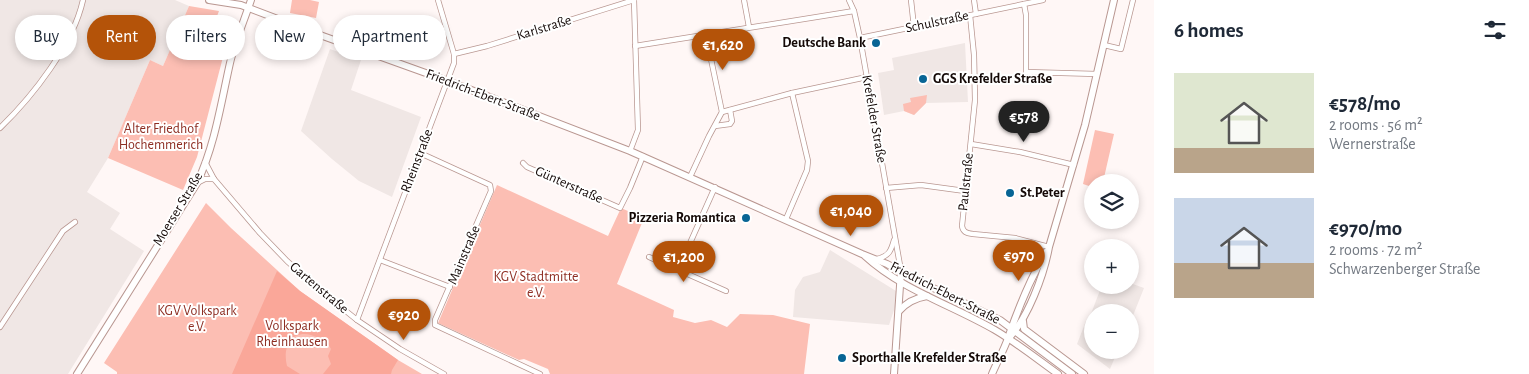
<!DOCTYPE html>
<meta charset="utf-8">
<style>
:root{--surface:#fff;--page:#f2f2f3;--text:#1f2937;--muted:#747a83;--accent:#b45309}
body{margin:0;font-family:"Alegreya Sans",sans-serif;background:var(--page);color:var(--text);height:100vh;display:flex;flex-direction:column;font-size:19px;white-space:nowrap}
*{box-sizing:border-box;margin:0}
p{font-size:16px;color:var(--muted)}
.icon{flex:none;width:28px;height:28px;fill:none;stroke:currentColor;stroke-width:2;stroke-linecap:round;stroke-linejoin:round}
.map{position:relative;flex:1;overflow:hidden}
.sheet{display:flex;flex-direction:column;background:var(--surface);width:375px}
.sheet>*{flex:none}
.guide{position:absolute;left:15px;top:15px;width:475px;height:45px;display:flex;gap:10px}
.fabs{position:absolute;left:1084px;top:174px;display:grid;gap:10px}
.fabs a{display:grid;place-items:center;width:55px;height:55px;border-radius:50%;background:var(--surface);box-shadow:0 2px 8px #0003;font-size:25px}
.price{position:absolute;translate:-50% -42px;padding:0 11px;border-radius:18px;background:var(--accent);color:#fff;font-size:16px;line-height:32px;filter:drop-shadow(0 1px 2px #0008)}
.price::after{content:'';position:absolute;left:50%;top:30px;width:15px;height:11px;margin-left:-8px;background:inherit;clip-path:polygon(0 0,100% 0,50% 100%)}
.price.current{background:#222;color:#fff}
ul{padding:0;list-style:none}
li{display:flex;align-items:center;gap:15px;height:125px;padding:0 20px}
li span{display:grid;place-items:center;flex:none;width:140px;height:100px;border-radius:0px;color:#555}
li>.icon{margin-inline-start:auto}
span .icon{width:60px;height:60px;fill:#fffc;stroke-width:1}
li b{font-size:21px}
h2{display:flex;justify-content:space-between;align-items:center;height:60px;padding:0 20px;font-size:21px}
.pill{padding:0 18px;border-radius:22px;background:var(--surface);box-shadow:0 2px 8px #0003;font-size:18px;line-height:45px}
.pill.current{background:var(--accent);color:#fff}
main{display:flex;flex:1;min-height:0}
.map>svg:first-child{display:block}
</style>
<main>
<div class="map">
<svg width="1154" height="374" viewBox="0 0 1154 374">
<rect width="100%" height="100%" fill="#fff7f6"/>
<g fill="#f0e7e5">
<polygon points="0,0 175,0 189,6 163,66 150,60 108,158 87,192 120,213 110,229 144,251 68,374 0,374"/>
<polygon points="965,43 968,102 926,103 914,115 904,111 884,115 878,73 894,70 892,58"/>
<polygon points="330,49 361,60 351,90 421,117 392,197 359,181 332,159 301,131"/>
<polygon points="830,250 896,291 895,307 889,325 793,317 795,290 803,277 820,272"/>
<polygon points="1130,283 1144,288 1130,323 1130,312 1092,312 1092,321 1089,319 1102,285 1130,285"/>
<polygon points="1086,321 1092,323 1092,350 1118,350 1110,369 1077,344"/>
</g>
<g fill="#fcbeb3">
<polygon points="292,0 310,0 319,2 316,18 290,13"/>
<polygon points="189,6 219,11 204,50 223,57 197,157 183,190 108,158 150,60 163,66"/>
<polygon points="927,95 926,103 914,115 904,111 903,104 911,102 910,98"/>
<polygon points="1095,130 1114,134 1103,182 1092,182 1092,187 1083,184"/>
<polygon points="497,185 608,236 621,208 644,218 617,284 674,310 673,317 695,323 711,320 727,327 740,314 773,315 810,324 804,374 550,374 548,369 524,359 519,360 438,323"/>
<polygon points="206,203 231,228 300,291 398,360 422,374 117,374 117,372 104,363"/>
</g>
<path fill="#faa799" d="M277 271 300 291 398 360 392 370 391 374H323L331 364 328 356 331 349C328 343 325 342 320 339 297 325 281 342 287 366L300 374H232Z"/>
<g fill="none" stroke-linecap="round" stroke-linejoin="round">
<defs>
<g id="street">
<polyline points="744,0 749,27"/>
<polyline points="849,0 854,11 860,38 901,271"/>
<polyline points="911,0 914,27"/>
<polyline points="974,0 976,14"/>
<polyline points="1024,4 1026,15 1026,72 1097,74"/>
<path d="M970 15 974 55 975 100 962 226C963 232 966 233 973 234L1015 238 1049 247"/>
<polyline points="860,38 1043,0"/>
<polyline points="1104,45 1121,49 1133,0"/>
<polyline points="635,46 854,11"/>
<polyline points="454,54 487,46 634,0"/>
<polyline points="722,112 792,93 867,77"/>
<polyline points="715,126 730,124 732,121 730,110"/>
<path d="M0 128C33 96 73 45 83 0"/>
<polyline points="971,144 1020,152 1074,165"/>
<polyline points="630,151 638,130 634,0"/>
<polyline points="420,153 490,185 491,191 435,320 435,325 540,374"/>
<polyline points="205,162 214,179 260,233 287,261 315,286 357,320 400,349 444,374"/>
<polyline points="523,163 527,167 620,208 630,188 643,156"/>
<polyline points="690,177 709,136 722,112 706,35"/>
<polyline points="197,183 205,179 214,179"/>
<polyline points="886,188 921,185 965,191"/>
<polyline points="786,219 807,170 808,161 792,93"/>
<polyline points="649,257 726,291"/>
<path d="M877 259C889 256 891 251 894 240"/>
<polyline points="380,260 450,287"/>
<polyline points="678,270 715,187"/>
<polyline points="357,320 454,63 454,54 438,0"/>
<polyline points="0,327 63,231 75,222"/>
</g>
<g id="secondary">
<polyline points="209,0 241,5 320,35 448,81 630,151 862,254 887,264 929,286 1000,320 1072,374"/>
<path d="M865 256C902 290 952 305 995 330 1017 343 1037 359 1058 374"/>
<path d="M899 311C907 302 915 298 927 296"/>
<polyline points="1023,321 1024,329 1084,374"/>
<path d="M1008 339C1028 318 1044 275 1049 247L1085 125 1114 0"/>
<path d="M77 374 197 183C215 145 221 103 230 63 235 42 244 21 251 0"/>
<polyline points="894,374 901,271"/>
<path d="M992 374C997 362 1004 350 1008 338 1018 309 1030 279 1046 252"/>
</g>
</defs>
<use href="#street" stroke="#b99791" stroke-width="6"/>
<use href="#secondary" stroke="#b99791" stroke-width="8"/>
<use href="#street" stroke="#fff" stroke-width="4.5"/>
<use href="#secondary" stroke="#fff" stroke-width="6"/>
</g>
<g fill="#086595" stroke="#fff" stroke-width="2">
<circle cx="876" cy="43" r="5"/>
<circle cx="923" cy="79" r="5"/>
<circle cx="1010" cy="193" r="5"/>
<circle cx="746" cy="218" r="5"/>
<circle cx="842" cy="358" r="5"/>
</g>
<g text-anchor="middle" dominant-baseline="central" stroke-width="4" stroke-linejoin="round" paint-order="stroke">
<g font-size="14" fill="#140907" stroke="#fff">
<text transform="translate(937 22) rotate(-12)">Schulstraße</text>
<text transform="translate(544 28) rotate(-17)">Karlstraße</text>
<text transform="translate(483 95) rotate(21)">Friedrich-Ebert-Straße</text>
<text transform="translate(874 119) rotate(80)">Krefelder Straße</text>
<text transform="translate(417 161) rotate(-69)">Rheinstraße</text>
<text transform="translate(966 182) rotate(-84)">Paulstraße</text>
<text transform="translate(569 185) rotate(24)">Günterstraße</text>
<text transform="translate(178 209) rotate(-59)">Moerser Straße</text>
<text transform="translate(464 255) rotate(-67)">Mainstraße</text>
<text transform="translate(319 288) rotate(40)">Gartenstraße</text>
<text transform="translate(945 293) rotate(27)">Friedrich-Ebert-Straße</text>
</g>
<g font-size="14" font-weight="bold" fill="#140907" stroke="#fff" text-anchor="start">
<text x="866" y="43" text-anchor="end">Deutsche Bank</text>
<text x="933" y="79">GGS Krefelder Straße</text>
<text x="1020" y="193">St.Peter</text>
<text x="736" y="218" text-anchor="end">Pizzeria Romantica</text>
<text x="852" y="358">Sporthalle Krefelder Straße</text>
</g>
<g font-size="14" fill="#8d2d22" stroke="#fff">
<text x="161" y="129">Alter Friedhof<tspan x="161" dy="16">Hochemmerich</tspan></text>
<text x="536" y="277">KGV Stadtmitte<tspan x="536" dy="16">e.V.</tspan></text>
<text x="197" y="311">KGV Volkspark<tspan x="197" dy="16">e.V.</tspan></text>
<text x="292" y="326">Volkspark<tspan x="292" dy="16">Rheinhausen</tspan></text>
</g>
</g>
</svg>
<div class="fabs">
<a><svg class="icon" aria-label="layers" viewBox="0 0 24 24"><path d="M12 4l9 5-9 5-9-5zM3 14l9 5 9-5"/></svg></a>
<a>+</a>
<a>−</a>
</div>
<b class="price" style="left:723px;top:71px">€1,620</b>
<b class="price current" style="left:1024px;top:143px">€578</b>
<b class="price" style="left:851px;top:237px">€1,040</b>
<b class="price" style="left:1019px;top:282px">€970</b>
<b class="price" style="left:684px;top:283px">€1,200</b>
<b class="price" style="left:404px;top:341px">€920</b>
<div class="guide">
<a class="pill">Buy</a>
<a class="pill current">Rent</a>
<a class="pill">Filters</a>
<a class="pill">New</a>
<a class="pill">Apartment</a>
</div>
</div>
<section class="sheet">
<h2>6 homes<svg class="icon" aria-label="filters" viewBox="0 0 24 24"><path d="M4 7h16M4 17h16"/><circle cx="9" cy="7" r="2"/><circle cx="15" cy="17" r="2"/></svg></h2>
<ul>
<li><span style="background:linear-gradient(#dfe7d0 75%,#b9a48a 0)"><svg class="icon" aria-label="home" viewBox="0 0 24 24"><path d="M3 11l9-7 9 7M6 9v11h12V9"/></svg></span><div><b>€578/mo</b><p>2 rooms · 56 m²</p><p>Wernerstraße</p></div></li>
<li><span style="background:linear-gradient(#c9d6e8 65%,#b9a48a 0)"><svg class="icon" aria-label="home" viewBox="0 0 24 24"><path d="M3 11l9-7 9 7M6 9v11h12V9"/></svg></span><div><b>€970/mo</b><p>2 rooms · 72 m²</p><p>Schwarzenberger Straße</p></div></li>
</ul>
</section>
</main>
